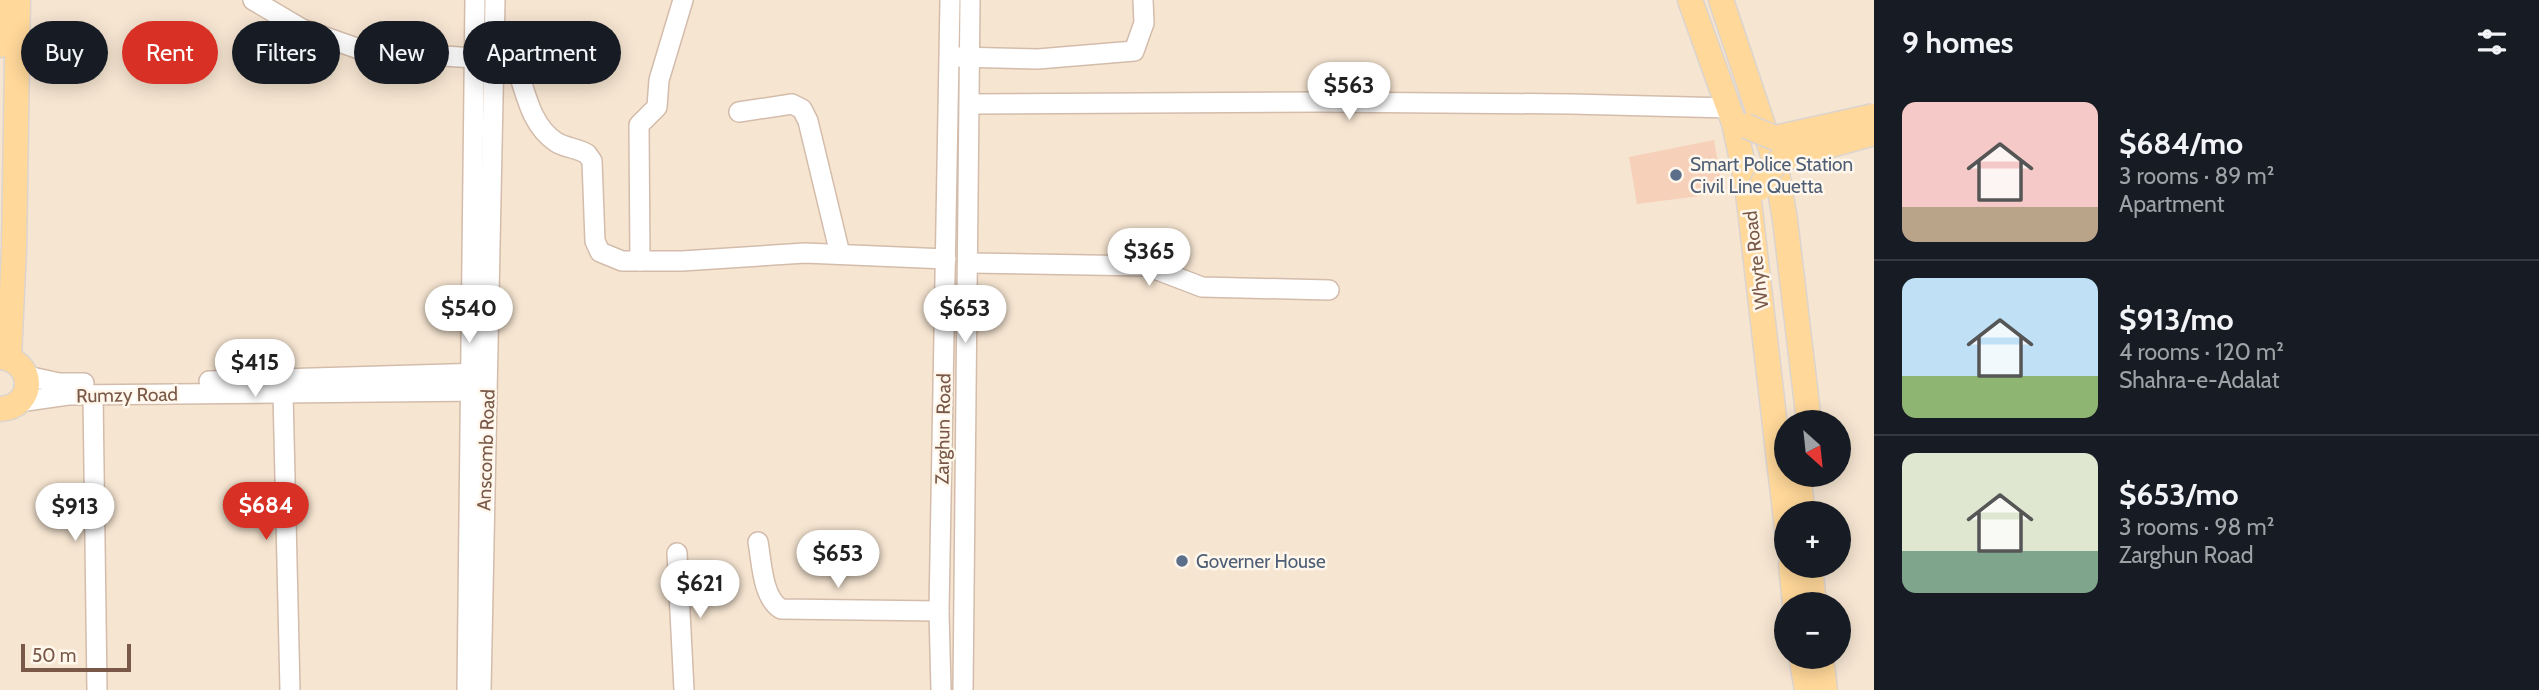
<!DOCTYPE html>
<meta charset="utf-8">
<style>
:root{--surface:#171b24;--page:#20242c;--text:#f1f3f6;--muted:#9ea1a6;--line:#363941;--accent:#d93025}
body{margin:0;font-family:Cabin,sans-serif;background:var(--page);color:var(--text);height:100vh;display:flex;flex-direction:column;font-size:26px;white-space:nowrap}
*{box-sizing:border-box;margin:0}
p{font-size:23px;color:var(--muted)}
.icon{flex:none;width:38px;height:38px;fill:none;stroke:currentColor;stroke-width:2;stroke-linecap:round;stroke-linejoin:round}
.map{position:relative;flex:1;overflow:hidden}
.details{display:flex;flex-direction:column;background:var(--surface);width:665px}
.details>*{flex:none}
.top-card{position:absolute;left:21px;top:21px;width:665px;height:63px;display:flex;gap:14px}
.needle{width:46px;rotate:153deg}
.controls{position:absolute;left:1774px;top:410px;display:grid;gap:14px}
.controls a{display:grid;place-items:center;width:77px;height:77px;border-radius:50%;background:var(--surface);box-shadow:0 4px 18px #0003;font-size:35px}
.scale{position:absolute;left:21px;bottom:18px;width:110px;box-sizing:border-box;padding-left:7px;border:4px solid #795847;border-top:0;font-size:19px;line-height:24px;white-space:nowrap;color:#795847;-webkit-text-stroke:5px #fff7ec;paint-order:stroke}
.price{position:absolute;translate:-50% -60px;padding:0 16px;border-radius:24px;background:#fff;color:#222;font-size:23px;line-height:46px;filter:drop-shadow(0 2px 4px #0008)}
.price::after{content:'';position:absolute;left:50%;top:42px;width:21px;height:16px;margin-left:-10px;background:inherit;clip-path:polygon(0 0,100% 0,50% 100%)}
.price.on{background:var(--accent);color:#fff}
ul{padding:0;list-style:none}
li{display:flex;align-items:center;gap:21px;height:175px;padding:0 28px}
li+li{border-top:2px solid var(--line)}
li span{display:grid;place-items:center;flex:none;width:196px;height:140px;border-radius:14px;color:#555}
li>.icon{margin-inline-start:auto}
span .icon{width:84px;height:84px;fill:#fffc;stroke-width:1}
li b{font-size:30px}
h2{display:flex;justify-content:space-between;align-items:center;height:84px;padding:0 28px;font-size:30px}
.tag{padding:0 24px;border-radius:32px;background:var(--surface);box-shadow:0 4px 18px #0003;font-size:24px;line-height:63px}
.tag.on{background:var(--accent);color:#fff}
main{display:flex;flex:1;min-height:0}
.map>svg:first-child{display:block}
</style>
<main>
<div class="map">
<svg width="1874" height="690" viewBox="0 0 1874 690">
<rect width="100%" height="100%" fill="#fef3e4"/>
<path fill="#f6e5d1" fill-rule="evenodd" d="M0 0H1874V690H0ZM1787 422H1839V474H1787ZM1787 513H1839V565H1787ZM1787 604H1839V656H1787Z"/>
<polygon fill="#f6d0b9" points="1714,140 1723,193 1637,204 1629,157"/>
<g fill="none" stroke-linecap="round" stroke-linejoin="round">
<defs>
<g id="minor">
<polyline points="253,0 302,29 365,51 475,58 486,56"/>
<polyline points="957,57 1038,59 1134,51 1144,23 1143,0"/>
<path d="M519 74C527 99 533 127 556 142 565 148 578 148 587 154L592 161 595 241 600 252 622 261H682L805 253 946 259"/>
<polyline points="970,104 1322,102 1571,104 1729,108"/>
<polyline points="739,112 792,104 802,109 808,121 840,254"/>
<polyline points="640,261 639,125 657,107 659,80 683,0"/>
<polyline points="968,263 1147,266 1202,287 1329,290"/>
<polyline points="27,376 59,383 84,383"/>
<polyline points="209,381 483,373"/>
<polyline points="283,393 290,690"/>
<polyline points="93,395 97,690"/>
<polyline points="19,402 68,395 483,391"/>
<path d="M758 542C762 563 762 597 781 609L939 611"/>
<polyline points="677,553 684,690"/>
<polyline points="467,690 475,0"/>
<polyline points="481,690 495,0"/>
<polyline points="941,690 939,611 950,0"/>
<polyline points="963,690 970,0"/>
</g>
<g id="major">
<polyline points="1690,0 1734,123 1747,184 1787,529"/>
<polyline points="1721,0 1775,161 1785,220 1809,422"/>
<polyline points="0,45 1,0"/>
<path d="M0 357C36 361 36 407 0 409"/>
<polyline points="9,358 14,248 18,0"/>
<polyline points="1798,474 1803,513"/>
<polyline points="1791,565 1795,604"/>
<polyline points="1810,565 1814,604"/>
<polyline points="1801,656 1807,690"/>
<polyline points="1821,656 1825,690"/>
</g>
</defs>
<use href="#minor" stroke="#d3bcab" stroke-width="22"/>
<use href="#major" stroke="#dcd4cf" stroke-width="27"/>
<use href="#minor" stroke="#fff" stroke-width="19"/>
<use href="#major" stroke="#ffd89a" stroke-width="24"/>
<defs>
<g id="major-bridge">
<polyline points="1746,126 1775,138 1874,116"/>
<polyline points="1760,188 1770,170 1781,159 1874,133"/>
</g>
</defs>
<use href="#major-bridge" stroke="#dcd4cf" stroke-width="27" stroke-linecap="butt"/>
<use href="#major-bridge" stroke="#ffd89a" stroke-width="24"/>
</g>
<g fill="#5c6f8a" stroke="#fff7ec" stroke-width="2.5">
<circle cx="1676" cy="175" r="7"/>
<circle cx="1182" cy="561" r="7"/>
</g>
<g text-anchor="middle" dominant-baseline="central" stroke-width="5" stroke-linejoin="round" paint-order="stroke">
<g font-size="19" fill="#4e5e75" stroke="#fff7ec" text-anchor="start">
<text x="1690" y="164">Smart Police Station<tspan x="1690" dy="22">Civil Line Quetta</tspan></text>
<text x="1196" y="561">Governer House</text>
</g>
<g font-size="19" fill="#795847" stroke="#fff7ec">
<text transform="translate(1756 260) rotate(-97)">Whyte Road</text>
<text transform="translate(127 395) rotate(-1)">Rumzy Road</text>
<text transform="translate(943 429) rotate(-89)">Zarghun Road</text>
<text transform="translate(486 450) rotate(-88)">Anscomb Road</text>
</g>
</g>
</svg>
<div class="controls">
<a><svg class="needle" viewBox="-14 -14 28 28"><path d="M0-13l5 13h-10z" fill="#e53935"/><path d="M0 13l5-13h-10z" fill="#9ea1a6"/></svg></a>
<a>+</a>
<a>−</a>
</div>
<div class="scale">50 m</div>
<b class="price" style="left:1349px;top:122px">$563</b>
<b class="price" style="left:1149px;top:288px">$365</b>
<b class="price" style="left:469px;top:345px">$540</b>
<b class="price" style="left:965px;top:345px">$653</b>
<b class="price" style="left:255px;top:399px">$415</b>
<b class="price on" style="left:266px;top:542px">$684</b>
<b class="price" style="left:75px;top:543px">$913</b>
<b class="price" style="left:838px;top:590px">$653</b>
<b class="price" style="left:700px;top:620px">$621</b>
<div class="top-card">
<a class="tag">Buy</a>
<a class="tag on">Rent</a>
<a class="tag">Filters</a>
<a class="tag">New</a>
<a class="tag">Apartment</a>
</div>
</div>
<section class="details">
<h2>9 homes<svg class="icon" aria-label="filters" viewBox="0 0 24 24"><path d="M4 7h16M4 17h16"/><circle cx="9" cy="7" r="2"/><circle cx="15" cy="17" r="2"/></svg></h2>
<ul>
<li><span style="background:linear-gradient(#f6c9c9 75%,#b9a48a 0)"><svg class="icon" aria-label="home" viewBox="0 0 24 24"><path d="M3 11l9-7 9 7M6 9v11h12V9"/></svg></span><div><b>$684/mo</b><p>3 rooms · 89 m²</p><p>Apartment</p></div></li>
<li><span style="background:linear-gradient(#bfe0f5 70%,#8fb573 0)"><svg class="icon" aria-label="home" viewBox="0 0 24 24"><path d="M3 11l9-7 9 7M6 9v11h12V9"/></svg></span><div><b>$913/mo</b><p>4 rooms · 120 m²</p><p>Shahra-e-Adalat</p></div></li>
<li><span style="background:linear-gradient(#dfe7d0 70%,#7fa58c 0)"><svg class="icon" aria-label="home" viewBox="0 0 24 24"><path d="M3 11l9-7 9 7M6 9v11h12V9"/></svg></span><div><b>$653/mo</b><p>3 rooms · 98 m²</p><p>Zarghun Road</p></div></li>
</ul>
</section>
</main>
